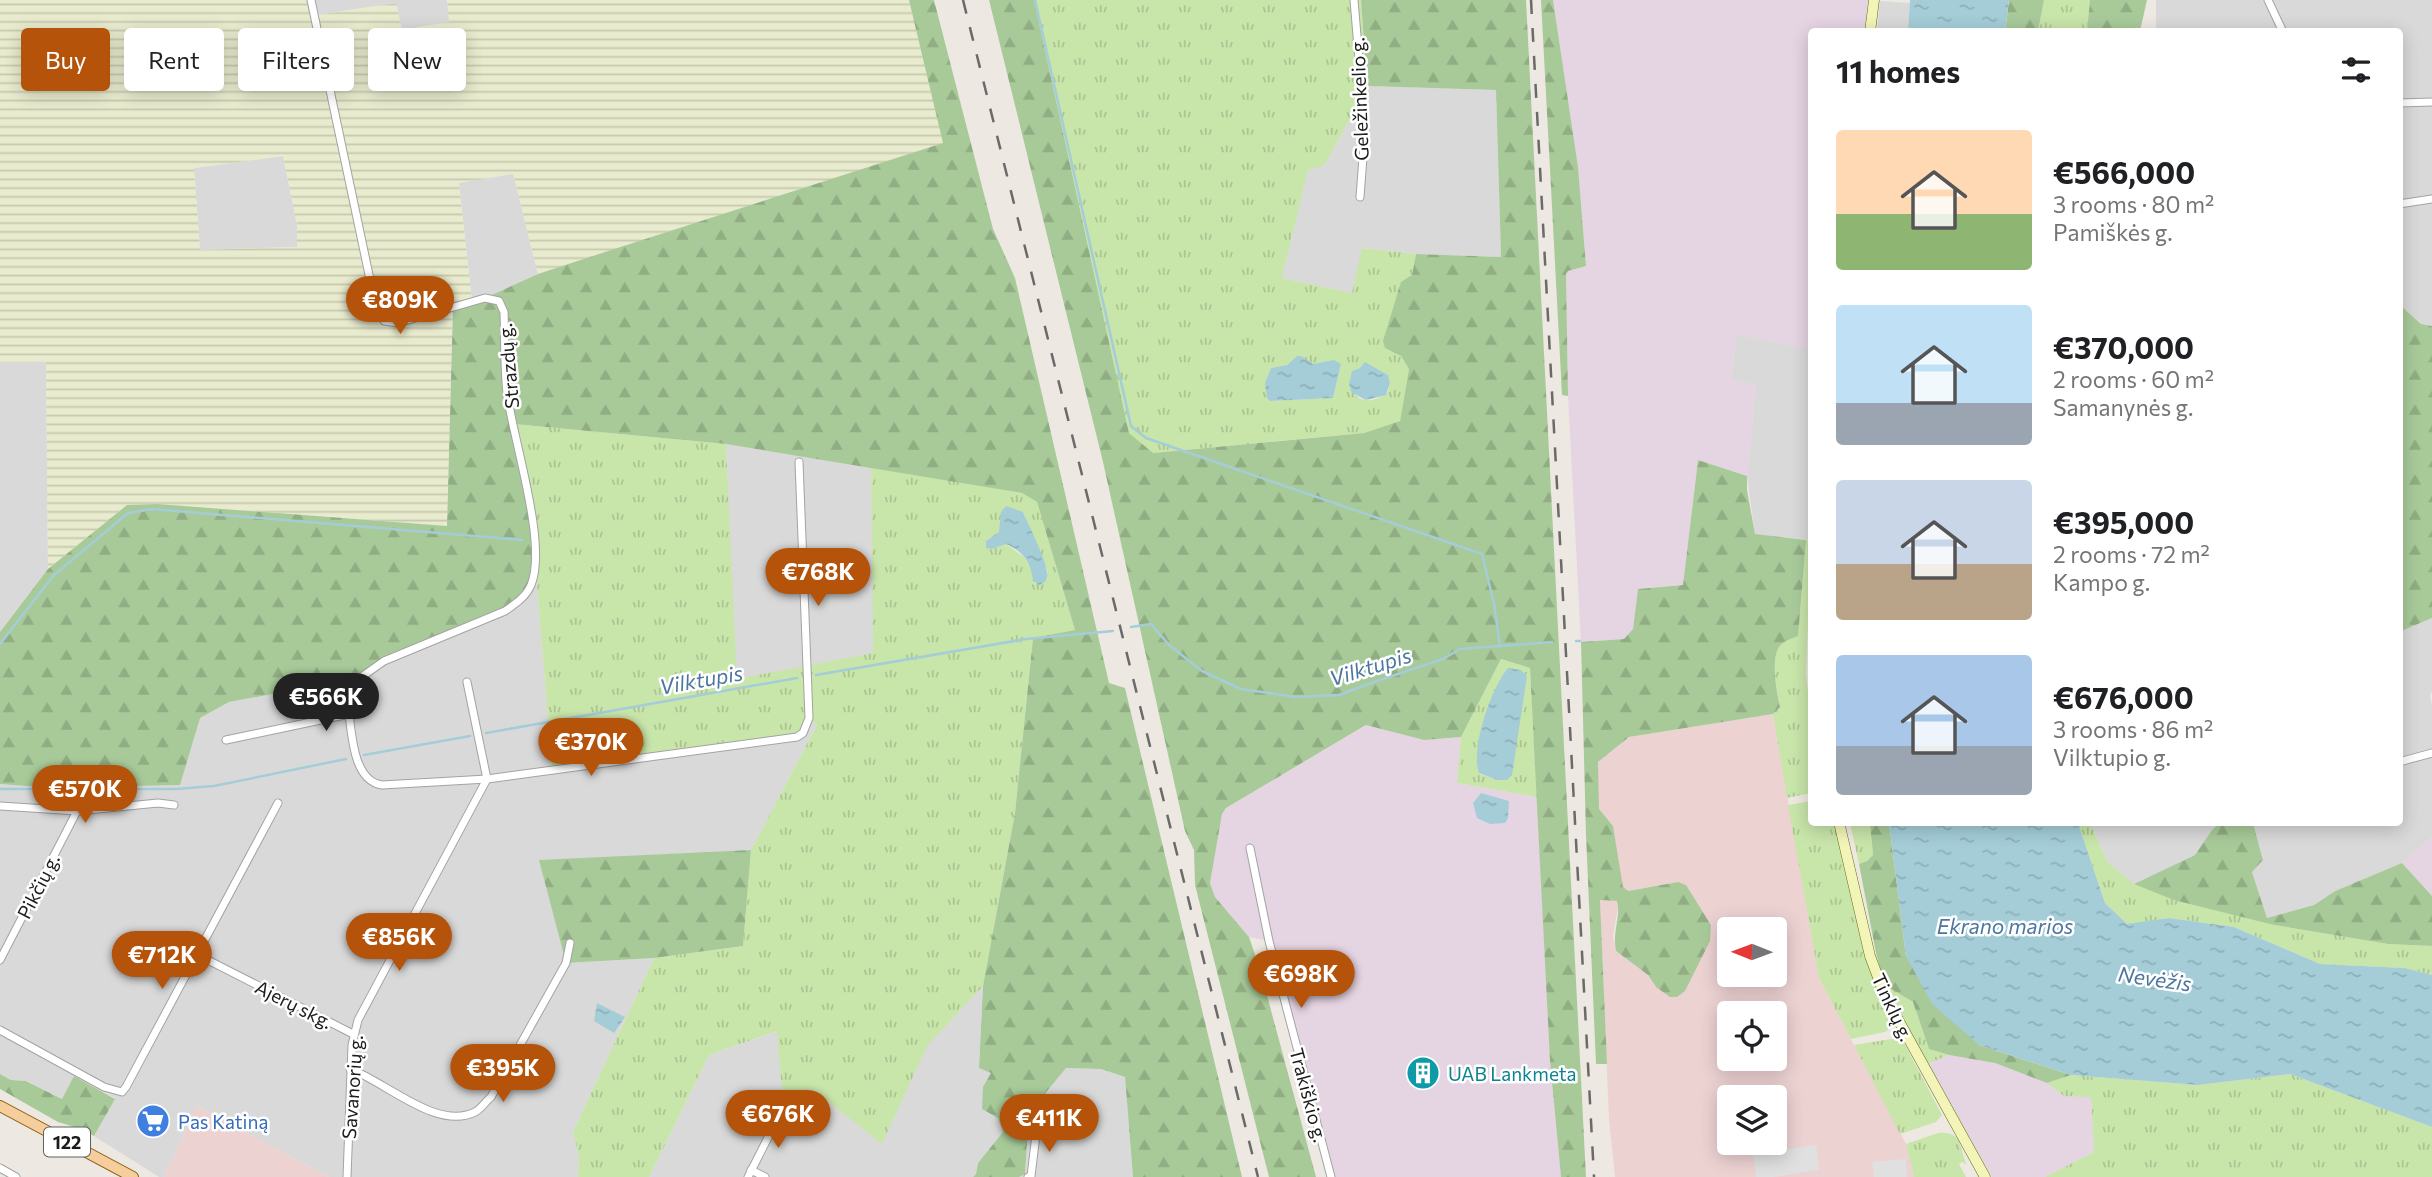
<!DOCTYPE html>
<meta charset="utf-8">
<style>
:root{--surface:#fff;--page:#f6f6f6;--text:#202124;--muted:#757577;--accent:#b45309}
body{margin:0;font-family:Commissioner,sans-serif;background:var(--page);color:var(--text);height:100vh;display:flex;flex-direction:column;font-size:26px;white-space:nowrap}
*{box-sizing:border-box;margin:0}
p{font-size:23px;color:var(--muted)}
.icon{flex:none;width:38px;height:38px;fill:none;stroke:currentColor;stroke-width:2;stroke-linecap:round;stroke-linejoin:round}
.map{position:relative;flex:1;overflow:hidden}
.side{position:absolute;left:1808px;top:28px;width:595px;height:798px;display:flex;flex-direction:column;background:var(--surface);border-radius:7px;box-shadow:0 4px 18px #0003}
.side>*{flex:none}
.banner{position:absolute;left:21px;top:28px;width:665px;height:63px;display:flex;gap:14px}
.needle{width:46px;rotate:271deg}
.buttons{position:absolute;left:1717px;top:917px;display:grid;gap:14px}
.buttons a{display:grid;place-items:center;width:70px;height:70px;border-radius:7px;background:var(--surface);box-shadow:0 4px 18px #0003;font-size:35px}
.price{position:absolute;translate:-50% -60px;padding:0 16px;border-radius:24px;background:var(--accent);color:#fff;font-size:23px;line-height:46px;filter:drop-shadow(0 2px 4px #0008)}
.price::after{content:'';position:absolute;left:50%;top:42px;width:21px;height:16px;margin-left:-10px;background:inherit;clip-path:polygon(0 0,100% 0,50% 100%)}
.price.on{background:#222;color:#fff}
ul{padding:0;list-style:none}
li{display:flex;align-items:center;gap:21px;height:175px;padding:0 28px}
li span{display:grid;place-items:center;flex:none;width:196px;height:140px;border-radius:7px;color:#555}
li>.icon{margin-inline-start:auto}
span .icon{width:84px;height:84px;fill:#fffc;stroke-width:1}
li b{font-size:30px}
h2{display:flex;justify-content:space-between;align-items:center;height:84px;padding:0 28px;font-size:30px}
.pill{padding:0 24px;border-radius:7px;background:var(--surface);box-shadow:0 4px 18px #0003;font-size:24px;line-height:63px}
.pill.on{background:var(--accent);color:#fff}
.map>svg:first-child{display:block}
</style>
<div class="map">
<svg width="2432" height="1177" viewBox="0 0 2432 1177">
<defs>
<pattern id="farmland-rules" width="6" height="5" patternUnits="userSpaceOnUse" patternTransform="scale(1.75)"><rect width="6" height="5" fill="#e9ebce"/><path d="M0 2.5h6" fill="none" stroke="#c7c9b0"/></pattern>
<pattern id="grass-tufts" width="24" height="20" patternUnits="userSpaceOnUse" patternTransform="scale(1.75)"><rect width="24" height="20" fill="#c8e5aa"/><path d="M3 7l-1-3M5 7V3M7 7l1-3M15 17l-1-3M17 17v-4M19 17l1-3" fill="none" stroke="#abc492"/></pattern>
<pattern id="forest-firs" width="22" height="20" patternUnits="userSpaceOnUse" patternTransform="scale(1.75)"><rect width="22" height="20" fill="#a8ca99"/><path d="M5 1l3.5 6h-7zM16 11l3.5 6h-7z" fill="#90ad83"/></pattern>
<pattern id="water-ripples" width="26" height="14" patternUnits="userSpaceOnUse" patternTransform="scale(1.75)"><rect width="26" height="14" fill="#a4cdd8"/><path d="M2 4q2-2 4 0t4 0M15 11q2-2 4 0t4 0" fill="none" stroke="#8dafb9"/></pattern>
</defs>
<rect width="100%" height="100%" fill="#ede9e2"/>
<g fill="#dad9d9">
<polygon points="306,0 447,0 450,22 402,30 396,3 309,16"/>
<polygon points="2156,0 2432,0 2432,326 2421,324 2399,304 2399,32 2156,32"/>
<polygon points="1880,1 1910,3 1908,31 1877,32"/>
<polygon points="1367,86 1496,90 1501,257 1416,254 1363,248 1352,293 1282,278 1308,169 1325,165"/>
<polygon points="283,156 297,225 298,247 200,250 194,168"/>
<polygon points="513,173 538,274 485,298 472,301 459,183"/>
<polygon points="1736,334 1811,349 1811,540 1755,535 1747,476 1756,386 1731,379"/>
<polygon points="46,361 48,569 0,632 0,362"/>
<polygon points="726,444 871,466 874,654 736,680"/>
<polygon points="535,560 552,769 809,718 817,725 751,850 540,861 566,963 654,958 573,1132 579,1158 578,1177 329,1177 197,1106 164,1177 159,1177 94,1136 115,1098 74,1076 63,1099 27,1081 11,1080 0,1074 0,784 52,788 179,785 199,718 229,702 360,678"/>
<polygon points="2432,618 2432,691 2430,696 2432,706 2432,837 2402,863 2335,891 2314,905 2267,918 2252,872 2263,860 2253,823 2399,822 2399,632"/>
<polygon points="2090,823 2220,823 2212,830 2195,855 2134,884 2107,861"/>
<polygon points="983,986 979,1067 992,1072 999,1118 1003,1132 978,1163 976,1174 973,1177 649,1177 709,1055 778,1031 825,1099 882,1143 927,1045"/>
<polygon points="1066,1068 1101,1069 1125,1077 1133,1177 1019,1177 1025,1173 1029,1113"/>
</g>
<g fill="#edd2d2" fill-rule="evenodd">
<path d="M1773 714 1819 978 1906 1144 1914 1177H1615L1609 1120 1600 900 1617 901 1618 907 1613 936 1616 951 1648 975 1656 987 1678 882 1627 891 1622 887 1613 826 1598 809V762L1629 737ZM1729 929H1774V975H1729ZM1729 1013H1774V1059H1729ZM1729 1097H1774V1143H1729Z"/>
<polygon points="197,1106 329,1177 164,1177"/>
</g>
<g fill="#e5d4e2">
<polygon points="1553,0 1868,0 1865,31 1811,32 1811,349 1736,334 1731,379 1756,386 1747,476 1698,460 1683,585 1638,589 1633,629 1624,639 1581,642 1568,396 1566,274 1568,271 1586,266 1578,167"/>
<polygon points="1367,725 1424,740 1461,737 1457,783 1537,797 1550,1061 1561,1177 1331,1177 1269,941 1249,937 1215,897 1210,883 1222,814 1226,808"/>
<polygon points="2432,837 2432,896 2402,863"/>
<polygon points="1949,1055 1995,1063 2047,1083 2064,1096 2091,1096 2094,1152 2045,1177 1992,1177 1927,1064"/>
</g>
<path fill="url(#farmland-rules)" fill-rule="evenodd" d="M0 0H306L310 16 396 3 402 30 449 22 447 0H909L944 143 538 274 513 174 459 183 472 301 453 307 447 526 157 504 127 505 48 569 46 362H0ZM283 156 297 225V247L200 250 194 168Z"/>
<g fill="url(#grass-tufts)" fill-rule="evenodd">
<path d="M1034 0H1361L1367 86 1325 165 1308 170 1282 278 1352 293 1362 248 1416 254 1412 275 1385 348 1401 356 1409 369 1400 421 1364 433 1152 453 1129 433ZM1297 356H1301L1312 364H1341L1333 398 1270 401 1271 368 1287 365ZM1373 367 1388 375 1390 383 1388 392C1369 408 1344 400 1352 372L1360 368Z"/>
<polygon points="2044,0 2090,0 2087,31 2038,31"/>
<path d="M513 424 726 444 737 679 873 653 871 466 1022 493 1037 502 1075 630 1033 638 1015 813 983 986 927 1046 882 1144 825 1099 783 1101 777 1031 709 1055 649 1177H578L579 1158 573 1132 654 958 743 946 751 850 817 725 809 718 803 733 552 769 535 560ZM1023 512 1048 572 1035 584 1032 569 1024 557 1006 544 992 549 988 539 996 536Z"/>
<path d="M1806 540H1811L1806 674 1811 719V793L1787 798 1773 714 1780 707C1777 693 1771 662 1778 649 1781 642 1791 639 1798 636Z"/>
<path d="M1501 659 1530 668 1537 797 1457 783 1461 737ZM1521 670 1527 676 1507 780H1497L1480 774Z"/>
<polygon points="1811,801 1811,822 1836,823 1869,967 1892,1022 1890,1028 1885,1032 1851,1039 1819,978 1788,805"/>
<polygon points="1850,823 1870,823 1873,855 1867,861 1859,864"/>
<polygon points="2078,823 2090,823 2107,861 2134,884 2274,925 2388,944 2432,946 2432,975 2405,968 2320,964 2234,927 2169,918 2128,925 2105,903"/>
<polygon points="1886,985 1913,1002 1929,1049 1949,1055 1927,1064 1895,1008"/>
<polygon points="1891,1039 1900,1039 1904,1043 1942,1115 1936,1122 1900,1134 1854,1045"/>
<polygon points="2290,1074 2432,1127 2432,1177 2045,1177 2094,1152 2091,1097 2064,1096 2047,1083 2071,1075 2198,1085"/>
<path d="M1938 1133C1964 1131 1958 1147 1967 1165L1962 1162 1959 1164 1966 1177H1914L1906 1144Z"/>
</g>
<g fill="url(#forest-firs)">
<polygon points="909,0 934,0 993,229 1015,278 1109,683 1125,688 1242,1177 1133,1177 1125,1077 1101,1069 1066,1068 1029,1113 1025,1174 1019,1177 973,1177 976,1174 978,1163 1003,1132 998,1118 982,1109 983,1087 991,1073 979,1068 983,986 1015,813 1033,638 1075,630 1037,502 1022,493 726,444 514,424 534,525 531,585 521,600 384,661 360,678 229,702 200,718 180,785 52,788 0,784 0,632 48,569 127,505 157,504 447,526 453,307 485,298 538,274 605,252 943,143"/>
<polygon points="989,0 1034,0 1129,433 1153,453 1364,433 1400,421 1409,369 1401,356 1385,348 1383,341 1401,282 1412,275 1416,254 1501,257 1496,90 1367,86 1361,0 1526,0 1586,1177 1561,1177 1550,1061 1530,668 1501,659 1461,737 1424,740 1366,725 1226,808 1222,814 1210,883 1215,897 1249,937 1259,966 1316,1177 1269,1177 1195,885 1194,850 1185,831 1103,462"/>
<polygon points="1541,0 1553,0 1578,167 1586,266 1568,271 1566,274 1568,396 1562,395"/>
<polygon points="2009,0 2044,0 2038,31 2005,32"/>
<polygon points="2090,0 2147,0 2140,31 2087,31"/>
<polygon points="2399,304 2421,324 2432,326 2432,618 2399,632"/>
<path d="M1698 460 1747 476V490L1755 534 1806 540 1798 636C1791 639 1781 642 1778 649 1771 662 1777 693 1780 707L1773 714 1629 737 1598 762 1599 809 1613 826 1623 887 1628 891 1678 882 1686 885 1711 925 1710 941 1685 991 1677 997H1670L1656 987 1648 975 1616 951C1612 932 1621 917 1617 901L1600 900 1607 1064H1596L1586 835 1581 642 1624 639 1633 629 1638 589 1683 585Z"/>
<polygon points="1870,823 1889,823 1906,956 1979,1045 2071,1075 2047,1083 1995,1063 1949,1055 1929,1049 1913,1002 1885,985 1876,953 1859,864 1867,861 1873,855"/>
<polygon points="2220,823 2253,823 2263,860 2252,872 2267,918 2314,905 2335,891 2402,863 2432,896 2432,946 2388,944 2274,925 2174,900 2134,884 2195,855 2212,830"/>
<polygon points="751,850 743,946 654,958 566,963 539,860"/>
<polygon points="0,1074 11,1080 26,1081 62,1099 74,1076 115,1099 94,1136 81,1129 58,1122 0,1089"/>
</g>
<g fill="#e0e0e0">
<polygon points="1816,1145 1819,1170 1773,1177 1756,1177 1753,1155"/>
<polygon points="1906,1159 1907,1177 1874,1177 1872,1162"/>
</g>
<g fill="url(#water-ripples)">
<polygon points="1910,0 2009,0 2005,31 1908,31"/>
<polygon points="1297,356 1301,356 1313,364 1334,360 1341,364 1333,398 1270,401 1267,398 1265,383 1271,368 1287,365"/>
<polygon points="1365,362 1388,375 1390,383 1386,395 1366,400 1352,393 1349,384 1352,371 1360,368"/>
<path d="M1006 506 1023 512C1028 524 1050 567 1047 576 1046 582 1045 582 1040 585L1033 581C1031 562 1024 552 1006 544L992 549 986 548V541L999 532 1001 512Z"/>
<path d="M1508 668 1521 670 1527 676 1512 775 1507 780H1497L1479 773C1470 749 1491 688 1508 668Z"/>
<polygon points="1481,793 1509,801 1508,818 1505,823 1490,824 1477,818 1473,803"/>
<polygon points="1889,823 2078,823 2105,903 2127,924 2169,918 2234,927 2320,964 2405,968 2432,975 2432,1127 2290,1074 2198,1085 2071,1075 1979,1045 1932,1004 1906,956"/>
<polygon points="597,1003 625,1017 614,1033 594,1021"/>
</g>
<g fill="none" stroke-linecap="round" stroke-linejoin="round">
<g stroke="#a4cdd8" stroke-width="2.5">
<polyline points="1035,0 1131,426 1146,438 1482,554 1494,604 1500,646"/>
<polyline points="1131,627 1151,624 1169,645 1202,671 1241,689 1295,697 1339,695 1371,683 1443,659 1460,649 1552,642"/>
<polyline points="1576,641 1580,641"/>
<polyline points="0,644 53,576 128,513 152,509 522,540"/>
<polyline points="816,675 1026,639 1113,631"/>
<polyline points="486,733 797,678"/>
<polyline points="364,755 470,736"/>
<polyline points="0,789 176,789 214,786 346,759"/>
</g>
<defs>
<g id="street">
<path d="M311 0 376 308 384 321 398 323 485 298 499 301 504 312C505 339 504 367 507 393 513 440 548 544 531 585 526 597 515 604 505 611L384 661 360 678 350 698 349 714"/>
<polyline points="1354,0 1365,131 1360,197"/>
<polyline points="2268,0 2283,32"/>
<polyline points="2399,103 2432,102"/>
<polyline points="2399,204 2432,199"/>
<path d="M226 740 349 714C352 737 354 781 382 785L487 779 797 737 803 733 809 718 799 462"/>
<polyline points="2399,762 2432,753"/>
<polyline points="0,806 77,811 158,803 174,805"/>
<polyline points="1250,848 1269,941 1331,1177"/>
<polyline points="198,955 353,1034"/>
<polyline points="0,960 77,811"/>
<polyline points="0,1030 104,1087 122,1092 126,1087 278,803"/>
<path d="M350 1069C386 1082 437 1131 475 1112 481 1109 486 1101 491 1097L566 963 570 943"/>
<polyline points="0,1168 16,1177"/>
<polyline points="751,1170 765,1177"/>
<polyline points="347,1177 352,1045 358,1020 487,779 467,682"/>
<polyline points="748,1177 782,1110"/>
<polyline points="1028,1177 1031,1176 1039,1110"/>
</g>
<g id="secondary">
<polyline points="1870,32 1874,0"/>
<polyline points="1839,822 1870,956 1885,996 1985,1177"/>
</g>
<polyline id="primary" points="0,1106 133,1177"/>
</defs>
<use href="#street" stroke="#a3a3a3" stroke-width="9"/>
<use href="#secondary" stroke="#626b0b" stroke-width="11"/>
<use href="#primary" stroke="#8b5d09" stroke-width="12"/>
<use href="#street" stroke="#fff" stroke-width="7"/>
<use href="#secondary" stroke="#f3f5b8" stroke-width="10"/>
<use href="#primary" stroke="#f6ce9e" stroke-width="10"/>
<g stroke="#6a6a6a" stroke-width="2.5" stroke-dasharray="14 14" stroke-linecap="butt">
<polyline points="963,0 1258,1177"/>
<polyline points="1531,0 1594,1177"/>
</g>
</g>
<defs>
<symbol id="building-disc" viewBox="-11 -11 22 22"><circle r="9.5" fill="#0f9aa8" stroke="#fff"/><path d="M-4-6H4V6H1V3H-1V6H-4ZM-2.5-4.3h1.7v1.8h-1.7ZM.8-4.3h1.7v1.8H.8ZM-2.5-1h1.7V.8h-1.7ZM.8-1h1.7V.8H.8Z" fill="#fff"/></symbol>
<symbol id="supermarket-disc" viewBox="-11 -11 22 22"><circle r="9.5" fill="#3f7fe0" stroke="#fff"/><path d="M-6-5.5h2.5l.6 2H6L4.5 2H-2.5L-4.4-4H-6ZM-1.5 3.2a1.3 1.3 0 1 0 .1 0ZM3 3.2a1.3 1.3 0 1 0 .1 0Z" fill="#fff"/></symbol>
</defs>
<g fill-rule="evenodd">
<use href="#building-disc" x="1404" y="1054" width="38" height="38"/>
<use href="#supermarket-disc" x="134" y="1102" width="38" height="38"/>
</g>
<g text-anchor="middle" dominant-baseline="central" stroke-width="5" stroke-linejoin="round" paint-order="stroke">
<rect fill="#fff" stroke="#606060" stroke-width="2" x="44" y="1127.5" width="46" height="29" rx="5"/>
<g font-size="18" font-weight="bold" fill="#1c1c1c">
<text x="67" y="1142">122</text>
</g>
<g font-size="19" fill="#1c1c1c" stroke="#fff">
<text transform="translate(1359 99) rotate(-92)">Geležinkelio g.</text>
<text transform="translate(508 366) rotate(-95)">Strazdų g.</text>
<text transform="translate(38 886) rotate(-63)">Pikčių g.</text>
<text transform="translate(294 1004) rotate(27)">Ajerų skg.</text>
<text transform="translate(1893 1007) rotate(65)">Tinklų g.</text>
<text transform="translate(352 1087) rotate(-86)">Savanorių g.</text>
<text transform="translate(1309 1095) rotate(75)">Trakiškio g.</text>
</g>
<g font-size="19" fill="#0d838f" stroke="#fff" text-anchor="start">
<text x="1448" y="1073">UAB Lankmeta</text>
</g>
<g font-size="19" fill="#366cbe" stroke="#fff" text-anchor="start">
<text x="178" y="1121">Pas Katiną</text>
</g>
<g font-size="21" font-style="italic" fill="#4c769e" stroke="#fff">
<text transform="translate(1370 666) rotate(-17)">Vilktupis</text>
<text transform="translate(701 679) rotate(-10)">Vilktupis</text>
<text x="2005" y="925">Ekrano marios</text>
<text transform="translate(2155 978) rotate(8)">Nevėžis</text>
</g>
</g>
</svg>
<div class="buttons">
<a><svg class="needle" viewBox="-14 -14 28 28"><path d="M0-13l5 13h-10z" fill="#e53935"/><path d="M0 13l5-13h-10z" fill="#757577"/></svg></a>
<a><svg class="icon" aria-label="locate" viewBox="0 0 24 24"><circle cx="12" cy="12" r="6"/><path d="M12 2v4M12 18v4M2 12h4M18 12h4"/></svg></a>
<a><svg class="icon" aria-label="layers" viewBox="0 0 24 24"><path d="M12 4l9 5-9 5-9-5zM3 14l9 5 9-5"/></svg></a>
</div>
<b class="price" style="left:400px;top:336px">€809K</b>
<b class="price" style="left:818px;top:608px">€768K</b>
<b class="price on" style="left:326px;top:733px">€566K</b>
<b class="price" style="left:591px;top:778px">€370K</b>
<b class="price" style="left:85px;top:825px">€570K</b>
<b class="price" style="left:399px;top:973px">€856K</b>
<b class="price" style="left:162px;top:991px">€712K</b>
<b class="price" style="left:1301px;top:1010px">€698K</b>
<b class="price" style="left:503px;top:1104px">€395K</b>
<b class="price" style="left:778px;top:1150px">€676K</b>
<b class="price" style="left:1049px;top:1154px">€411K</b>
<div class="banner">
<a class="pill on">Buy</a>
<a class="pill">Rent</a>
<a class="pill">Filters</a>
<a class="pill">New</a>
</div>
<section class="side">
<h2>11 homes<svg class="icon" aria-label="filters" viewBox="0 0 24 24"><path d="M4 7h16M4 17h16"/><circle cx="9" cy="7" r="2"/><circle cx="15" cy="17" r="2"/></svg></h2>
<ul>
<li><span style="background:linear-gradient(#ffd9b3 60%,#8fb573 0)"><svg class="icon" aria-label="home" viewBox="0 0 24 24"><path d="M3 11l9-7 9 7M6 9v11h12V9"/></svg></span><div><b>€566,000</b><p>3 rooms · 80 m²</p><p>Pamiškės g.</p></div></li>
<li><span style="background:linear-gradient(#bfe0f5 70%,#9aa5b1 0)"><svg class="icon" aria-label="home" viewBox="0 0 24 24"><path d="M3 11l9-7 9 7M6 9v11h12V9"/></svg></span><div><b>€370,000</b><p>2 rooms · 60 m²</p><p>Samanynės g.</p></div></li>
<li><span style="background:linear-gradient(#c9d6e8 60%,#b9a48a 0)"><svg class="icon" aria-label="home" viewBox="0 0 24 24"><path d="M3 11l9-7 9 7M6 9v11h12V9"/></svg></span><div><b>€395,000</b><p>2 rooms · 72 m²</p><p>Kampo g.</p></div></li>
<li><span style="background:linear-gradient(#a9c7e8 65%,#9aa5b1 0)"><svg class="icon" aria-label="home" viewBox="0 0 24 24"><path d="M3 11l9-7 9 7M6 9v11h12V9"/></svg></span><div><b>€676,000</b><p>3 rooms · 86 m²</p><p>Vilktupio g.</p></div></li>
</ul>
</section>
</div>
